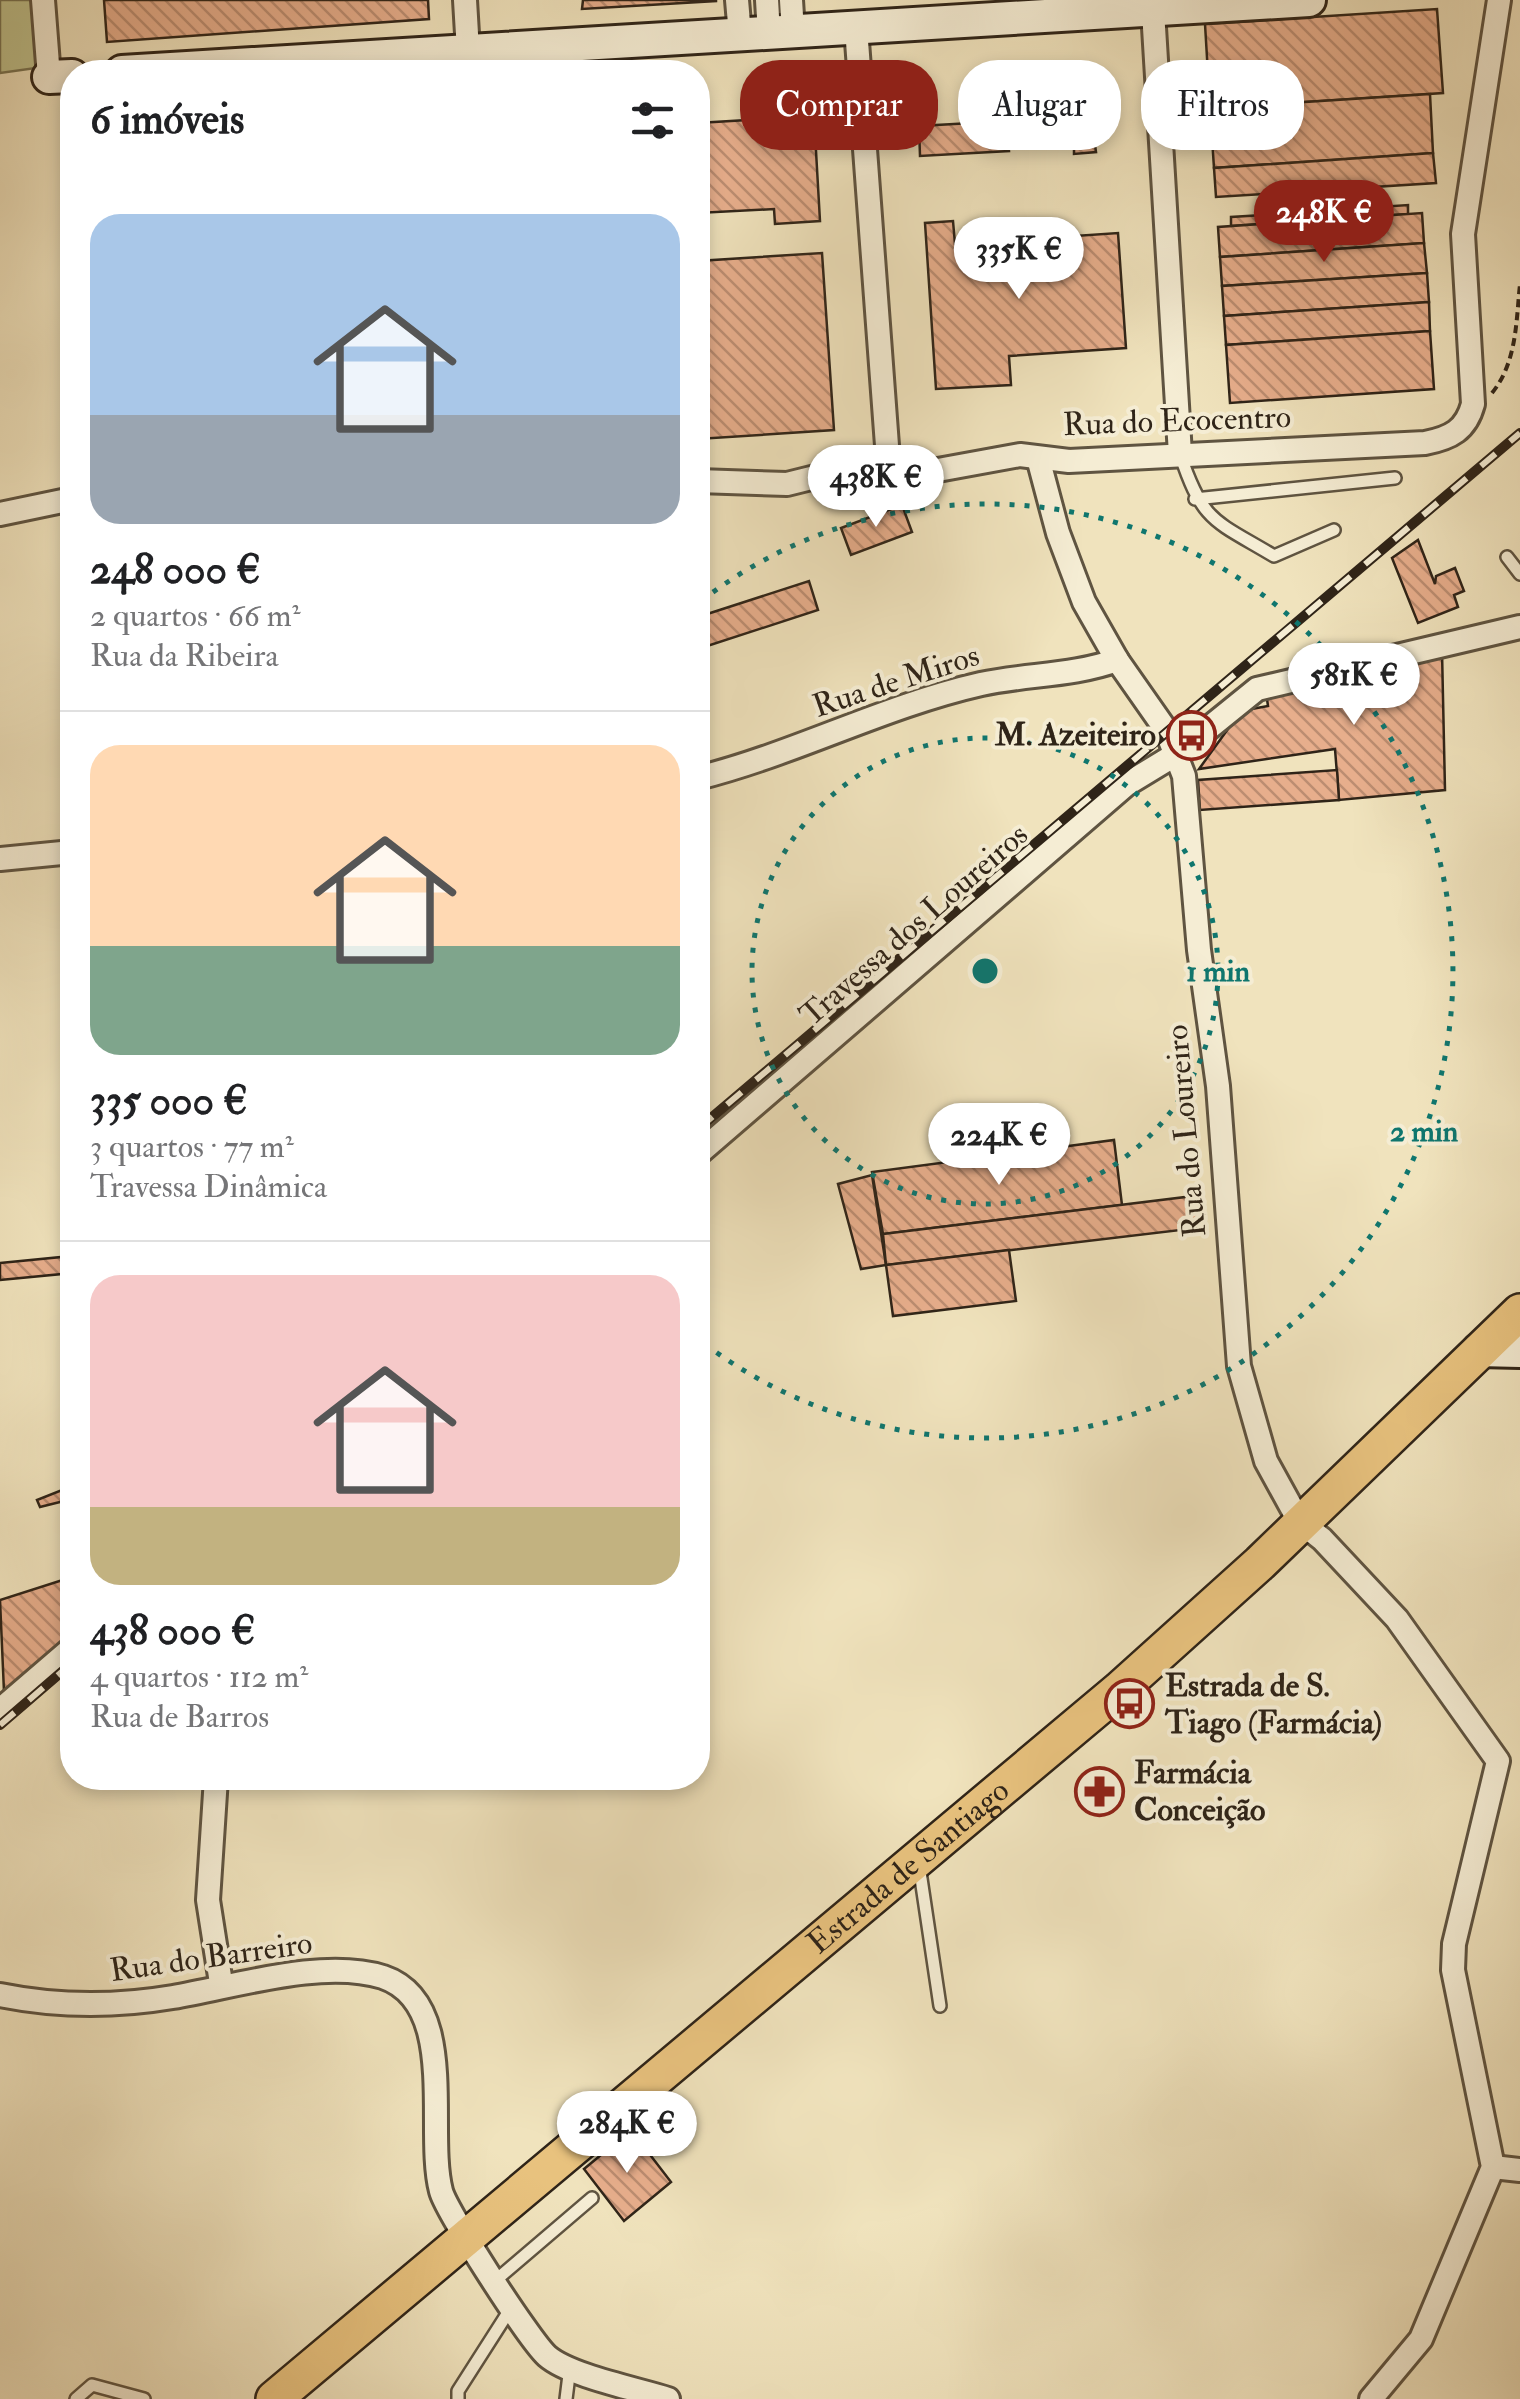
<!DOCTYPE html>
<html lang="pt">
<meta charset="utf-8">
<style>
:root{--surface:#fff;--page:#f6f6f6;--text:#202124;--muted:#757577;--line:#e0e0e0;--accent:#8f2418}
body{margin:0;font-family:"IM FELL Double Pica",serif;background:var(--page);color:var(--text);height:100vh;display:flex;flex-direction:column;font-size:38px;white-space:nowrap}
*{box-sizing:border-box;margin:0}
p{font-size:32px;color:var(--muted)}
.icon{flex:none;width:55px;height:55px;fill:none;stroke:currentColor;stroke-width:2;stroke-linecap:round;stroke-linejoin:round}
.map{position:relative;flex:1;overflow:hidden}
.drawer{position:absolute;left:60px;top:60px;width:650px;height:1730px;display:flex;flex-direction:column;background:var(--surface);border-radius:40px;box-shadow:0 5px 15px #0003}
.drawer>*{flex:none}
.top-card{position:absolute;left:740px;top:60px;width:630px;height:90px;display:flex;gap:20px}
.price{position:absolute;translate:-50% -85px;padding:0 22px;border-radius:35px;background:#fff;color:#222;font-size:32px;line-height:65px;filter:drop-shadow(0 2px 5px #0008)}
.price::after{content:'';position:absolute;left:50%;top:60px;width:30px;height:22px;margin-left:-15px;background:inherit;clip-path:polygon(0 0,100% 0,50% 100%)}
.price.current{background:var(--accent);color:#fff}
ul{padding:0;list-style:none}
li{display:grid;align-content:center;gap:20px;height:530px;padding:0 30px}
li+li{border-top:2px solid var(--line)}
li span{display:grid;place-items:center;height:310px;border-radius:30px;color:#555}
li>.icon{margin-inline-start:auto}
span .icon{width:180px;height:180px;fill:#fffc;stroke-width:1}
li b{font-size:42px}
h2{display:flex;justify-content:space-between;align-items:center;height:120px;padding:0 30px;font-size:42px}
.pill{padding:0 35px;border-radius:40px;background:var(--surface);box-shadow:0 5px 15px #0003;font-size:35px;line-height:90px}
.pill.current{background:var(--accent);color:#fff}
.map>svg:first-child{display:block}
</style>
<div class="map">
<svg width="1520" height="2399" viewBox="0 0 1520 2399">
<defs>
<pattern id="building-back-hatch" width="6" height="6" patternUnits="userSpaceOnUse" patternTransform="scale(2.5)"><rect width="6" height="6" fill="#e7ae8c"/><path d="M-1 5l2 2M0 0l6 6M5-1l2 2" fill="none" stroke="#bc8d71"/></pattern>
</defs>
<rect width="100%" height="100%" fill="#f0e3bd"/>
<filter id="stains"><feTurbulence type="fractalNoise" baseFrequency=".002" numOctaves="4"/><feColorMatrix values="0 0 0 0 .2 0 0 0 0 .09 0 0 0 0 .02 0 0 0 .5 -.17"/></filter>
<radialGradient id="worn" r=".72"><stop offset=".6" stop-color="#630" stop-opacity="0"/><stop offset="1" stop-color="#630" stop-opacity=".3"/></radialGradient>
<polygon fill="#bfc28d" stroke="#777352" stroke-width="2.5" points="0,0 35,0 36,68 0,73"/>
<g fill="url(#building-back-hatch)" stroke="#2f2418" stroke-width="2.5">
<polygon points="104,0 428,0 429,19 107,42"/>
<polygon points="583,0 716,0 716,1 582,9"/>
<polygon points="1437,9 1443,93 1210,108 1205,24"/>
<polygon points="1430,94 1433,153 1214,168 1210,108"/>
<polygon points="814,116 820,221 775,224 774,209 698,213 698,123"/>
<polygon points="1007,121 1009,151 920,156 919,126"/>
<polygon points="1085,130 1086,146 1095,145 1096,152 1074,154 1074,146 1065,147 1063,131"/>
<polygon points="1433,153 1436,183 1216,197 1214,168"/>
<polygon points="1319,199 1320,211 1408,205 1408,214 1231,226 1231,217 1282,214 1282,202"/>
<polygon points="1422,213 1424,243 1220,257 1218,227"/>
<polygon points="953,221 955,244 1118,233 1126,348 1009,356 1011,385 936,389 925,223"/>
<polygon points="1424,243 1427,273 1222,286 1220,257"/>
<polygon points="822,253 834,430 698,439 698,261"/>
<polygon points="1427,273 1429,302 1224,316 1222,286"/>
<polygon points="1429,302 1430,331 1226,345 1224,316"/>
<polygon points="1430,331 1434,389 1230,403 1226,345"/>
<polygon points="902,505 912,532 851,555 841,528"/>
<polygon points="1418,540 1435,584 1436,576 1455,568 1464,591 1454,595 1458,607 1418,623 1392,558"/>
<polygon points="809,581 818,610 698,649 698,617"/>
<polygon points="1442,651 1445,790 1339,800 1335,749 1199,769 1241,711 1268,706 1266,692"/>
<polygon points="1337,770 1339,800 1200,810 1198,780"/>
<polygon points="1114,1140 1122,1205 883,1234 872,1172"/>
<polygon points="872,1175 886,1265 861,1269 838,1184"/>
<polygon points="1202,1195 1206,1227 886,1265 883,1234"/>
<polygon points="1009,1250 1016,1301 893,1316 886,1265"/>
<polygon points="72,1256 72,1273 0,1280 0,1263"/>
<polygon points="72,1409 72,1472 66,1459 63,1410"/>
<polygon points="72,1486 72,1499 40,1507 37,1500"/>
<polygon points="72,1577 72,1635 4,1692 0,1600"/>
<polygon points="631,2130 671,2182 624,2221 584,2169"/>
</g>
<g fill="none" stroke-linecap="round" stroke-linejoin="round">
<defs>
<g id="lane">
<path d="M1180 454C1203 523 1214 520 1274 556L1334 530"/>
<polyline points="1195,499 1395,478"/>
<polyline points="1507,557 1520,574"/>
<polyline points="919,1865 940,2006"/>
<polyline points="496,2280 592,2198"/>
<polyline points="76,2399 92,2385 144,2399"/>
<polyline points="458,2399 458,2391 511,2308"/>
<polyline points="566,2399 570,2367"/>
</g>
<g id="street">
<polyline points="43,0 49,77"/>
<polyline points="465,0 468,51"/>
<polyline points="737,0 740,35"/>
<polyline points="767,0 769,34"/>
<polyline points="791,0 793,32"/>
<polyline points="1153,11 1180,454"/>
<polyline points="856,28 888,459"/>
<polyline points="563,46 565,72"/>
<polyline points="1038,458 1058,533 1084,602 1117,660 1166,730 1184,776 1199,950 1218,1086 1239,1366 1266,1461 1299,1521 1322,1539 1397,1619 1498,1761 1454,1944 1453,1970 1493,2167 1421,2339 1371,2399"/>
<path d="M888 459 916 474 1020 455 1069 461 1425 443C1451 438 1466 430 1473 404L1463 234 1499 0"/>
<polyline points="698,481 787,484 888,459"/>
<polyline points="0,514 72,499"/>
<path d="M698 778C794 754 884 706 981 684 1027 674 1073 676 1117 660"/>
<polyline points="0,859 72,852"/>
<polyline points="698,1154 1127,784 1178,753 1257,689 1520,627"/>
<polyline points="0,1710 72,1648"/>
<polyline points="216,1778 208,1900 221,1983"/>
<path d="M0 1995C59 2007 114 2007 173 1997 234 1987 322 1958 383 1977 460 2003 425 2130 441 2191 446 2211 530 2341 547 2356 570 2376 637 2389 668 2399"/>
<polyline points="1493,2167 1520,2170"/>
</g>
<g id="secondary">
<polyline points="122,72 1309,0"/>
<polyline points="49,77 72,76"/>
<polyline points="1479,1350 1520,1351"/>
</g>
<g id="primary">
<path id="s1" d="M274 2399 1119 1690 1260 1563 1520 1312"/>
</g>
</defs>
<use href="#lane" stroke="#5f5441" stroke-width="16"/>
<use href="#street" stroke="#5f5441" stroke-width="28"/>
<use href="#secondary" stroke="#2f2418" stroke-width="38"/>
<use href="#primary" stroke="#2f2418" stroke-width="40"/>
<path stroke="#2f2418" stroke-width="4" stroke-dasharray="8 5" stroke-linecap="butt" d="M1492 393C1517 362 1516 322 1520 284"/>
<use href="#lane" stroke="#f5edd4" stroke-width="11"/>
<use href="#street" stroke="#f5edd4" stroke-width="22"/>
<use href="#secondary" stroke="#f5edd4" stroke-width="32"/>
<use href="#primary" stroke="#e8c27e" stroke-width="35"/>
<defs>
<g id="rail">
<polyline points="698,1129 1520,433"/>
<polyline points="0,1725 72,1663"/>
</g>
</defs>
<use href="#rail" stroke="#2f2418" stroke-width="10"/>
<use href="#rail" stroke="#f5edd4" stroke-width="6" stroke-dasharray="19" stroke-linecap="butt"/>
</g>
<g fill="none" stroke="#0f766e" stroke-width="5" stroke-dasharray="5 10">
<circle cx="985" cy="971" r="233"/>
<path d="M701 601A467 467 0 1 1 701 1341"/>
</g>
<defs>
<symbol id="bus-ring" viewBox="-11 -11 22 22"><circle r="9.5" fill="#f5edd4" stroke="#8f2418" stroke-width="1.5"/><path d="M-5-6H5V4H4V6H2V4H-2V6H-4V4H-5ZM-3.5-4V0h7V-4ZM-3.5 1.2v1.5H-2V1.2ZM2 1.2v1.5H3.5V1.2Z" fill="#8f2418"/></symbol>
<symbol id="pharmacy-ring" viewBox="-11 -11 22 22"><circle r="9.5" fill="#f5edd4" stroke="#8f2418" stroke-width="1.5"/><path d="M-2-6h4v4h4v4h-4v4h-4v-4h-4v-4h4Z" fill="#8f2418"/></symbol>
</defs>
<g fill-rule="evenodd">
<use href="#bus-ring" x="1164" y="708" width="55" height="55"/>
<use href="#bus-ring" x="1102" y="1676" width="55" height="55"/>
<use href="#pharmacy-ring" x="1072" y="1764" width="55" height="55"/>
</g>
<g text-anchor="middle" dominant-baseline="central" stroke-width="8" stroke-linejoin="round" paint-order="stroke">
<g font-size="32" fill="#2f2418" stroke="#f5edd4">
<text transform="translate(1177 421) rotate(-2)">Rua do Ecocentro</text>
<text transform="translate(896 681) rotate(-18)">Rua de Miros</text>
<text transform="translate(914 925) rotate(-41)">Travessa dos Loureiros</text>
<text transform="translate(1186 1131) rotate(-95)">Rua do Loureiro</text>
<text stroke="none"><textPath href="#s1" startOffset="828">Estrada de Santiago</textPath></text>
<text transform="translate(211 1957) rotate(-8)">Rua do Barreiro</text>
</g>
<g font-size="32" font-weight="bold" fill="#2f2418" stroke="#f5edd4" text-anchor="start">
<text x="1156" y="735" text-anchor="end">M. Azeiteiro</text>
<text x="1165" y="1686">Estrada de S.<tspan x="1165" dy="37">Tiago (Farmácia)</tspan></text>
<text x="1134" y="1773">Farmácia<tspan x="1134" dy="37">Conceição</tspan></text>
</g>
</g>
<circle cx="985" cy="971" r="15" fill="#0f766e" stroke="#f5edd4" stroke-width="5"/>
<g font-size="30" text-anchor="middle" font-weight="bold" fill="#0f766e" stroke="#f5edd4" stroke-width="8" stroke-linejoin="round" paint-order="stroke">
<text x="1218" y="981">1 min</text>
<text x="1424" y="1141">2 min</text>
</g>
<rect width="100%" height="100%" filter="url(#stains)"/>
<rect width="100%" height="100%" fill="url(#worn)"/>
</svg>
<b class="price current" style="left:1324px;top:265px">248K €</b>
<b class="price" style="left:1019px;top:302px">335K €</b>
<b class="price" style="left:876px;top:530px">438K €</b>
<b class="price" style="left:1354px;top:728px">581K €</b>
<b class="price" style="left:999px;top:1188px">224K €</b>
<b class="price" style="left:627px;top:2176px">284K €</b>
<div class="top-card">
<a class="pill current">Comprar</a>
<a class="pill">Alugar</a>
<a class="pill">Filtros</a>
</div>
<section class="drawer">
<h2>6 imóveis<svg class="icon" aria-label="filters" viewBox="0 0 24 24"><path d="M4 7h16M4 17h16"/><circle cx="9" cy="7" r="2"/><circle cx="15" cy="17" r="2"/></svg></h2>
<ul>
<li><span style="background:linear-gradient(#a9c7e8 65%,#9aa5b1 0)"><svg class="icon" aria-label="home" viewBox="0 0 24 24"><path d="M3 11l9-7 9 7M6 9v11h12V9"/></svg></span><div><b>248 000 €</b><p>2 quartos · 66 m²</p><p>Rua da Ribeira</p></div></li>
<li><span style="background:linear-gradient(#ffd9b3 65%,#7fa58c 0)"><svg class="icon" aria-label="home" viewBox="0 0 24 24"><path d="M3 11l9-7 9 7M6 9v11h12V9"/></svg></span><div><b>335 000 €</b><p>3 quartos · 77 m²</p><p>Travessa Dinâmica</p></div></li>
<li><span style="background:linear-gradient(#f6c9c9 75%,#c2b280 0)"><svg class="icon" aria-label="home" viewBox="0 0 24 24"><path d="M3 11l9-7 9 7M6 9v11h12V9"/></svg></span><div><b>438 000 €</b><p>4 quartos · 112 m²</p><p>Rua de Barros</p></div></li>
</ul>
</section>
</div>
